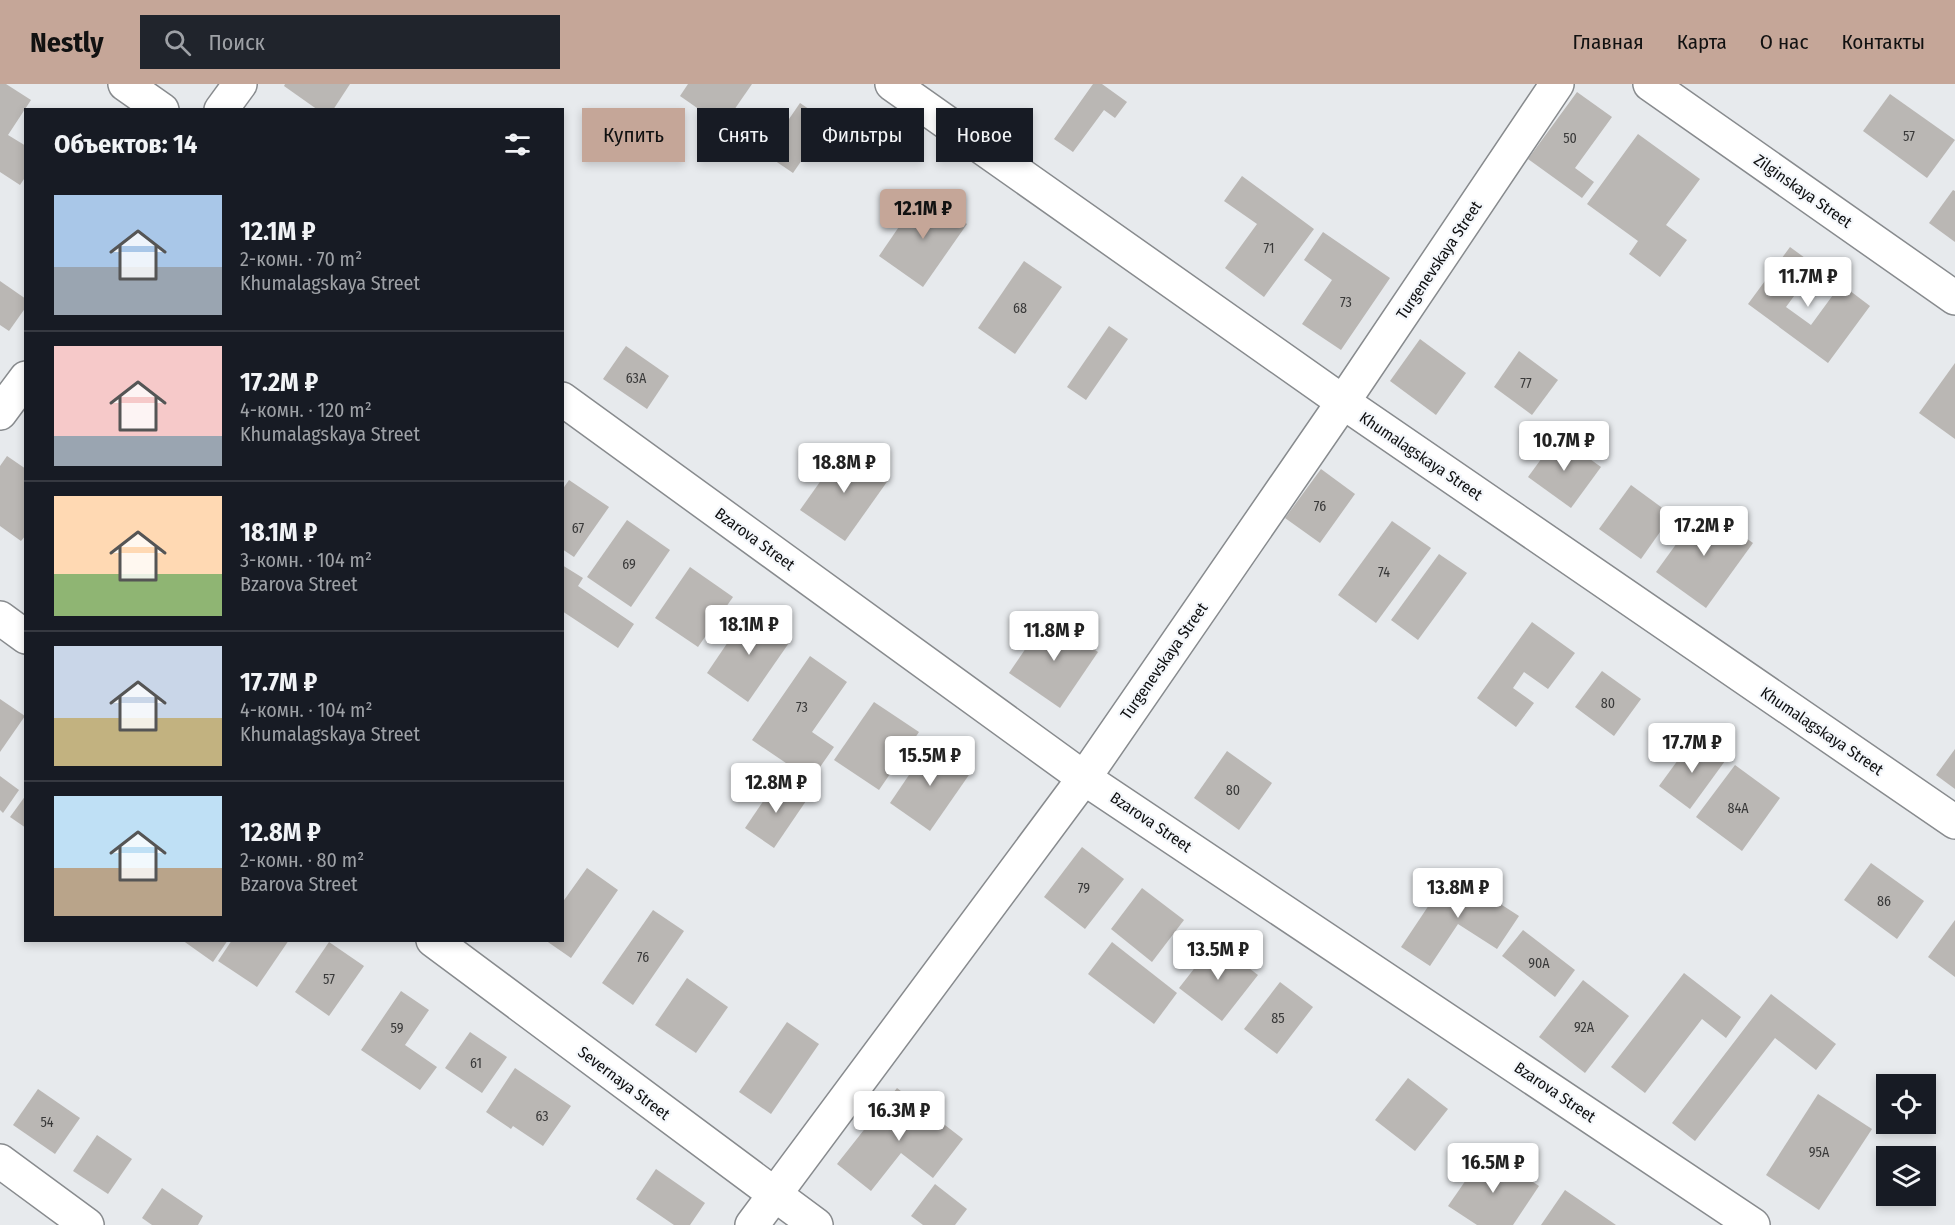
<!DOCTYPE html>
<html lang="ru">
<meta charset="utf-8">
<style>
:root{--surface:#171b24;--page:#20242c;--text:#f1f3f6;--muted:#9ea1a6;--line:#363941;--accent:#c5a698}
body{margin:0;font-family:"Fira Sans Condensed",sans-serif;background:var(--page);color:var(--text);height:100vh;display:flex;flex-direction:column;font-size:22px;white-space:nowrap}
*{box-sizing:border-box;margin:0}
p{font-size:20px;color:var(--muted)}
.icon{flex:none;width:33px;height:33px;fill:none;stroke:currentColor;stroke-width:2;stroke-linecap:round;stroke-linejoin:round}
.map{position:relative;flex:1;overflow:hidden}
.side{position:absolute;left:24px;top:24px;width:540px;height:834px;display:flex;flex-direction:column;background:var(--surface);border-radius:0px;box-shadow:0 3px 9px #0003}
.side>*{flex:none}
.top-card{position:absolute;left:582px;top:24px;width:570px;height:54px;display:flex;gap:12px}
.tools{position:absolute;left:1876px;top:990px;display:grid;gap:12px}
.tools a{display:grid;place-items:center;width:60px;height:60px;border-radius:0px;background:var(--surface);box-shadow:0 3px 9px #0003;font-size:30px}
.price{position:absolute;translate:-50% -51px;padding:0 14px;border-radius:6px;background:#fff;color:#222;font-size:20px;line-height:39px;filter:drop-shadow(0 2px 3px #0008)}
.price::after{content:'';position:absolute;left:50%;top:36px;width:18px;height:14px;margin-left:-9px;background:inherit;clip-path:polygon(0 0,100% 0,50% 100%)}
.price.current{background:var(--accent);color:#111}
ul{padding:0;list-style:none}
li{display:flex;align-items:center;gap:18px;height:150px;padding:0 30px}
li+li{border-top:2px solid var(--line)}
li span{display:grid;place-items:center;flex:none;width:168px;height:120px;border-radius:0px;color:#555}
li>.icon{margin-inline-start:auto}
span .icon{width:72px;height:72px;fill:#fffc;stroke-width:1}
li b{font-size:26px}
h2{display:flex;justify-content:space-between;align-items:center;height:72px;padding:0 30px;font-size:26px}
.chip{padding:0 21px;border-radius:0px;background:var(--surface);box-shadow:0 3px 9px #0003;font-size:21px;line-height:54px}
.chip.current{background:var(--accent);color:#111}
header{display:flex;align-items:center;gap:36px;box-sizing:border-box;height:84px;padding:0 30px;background:var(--accent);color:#111}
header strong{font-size:28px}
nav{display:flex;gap:33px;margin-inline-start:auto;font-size:21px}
.search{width:420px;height:54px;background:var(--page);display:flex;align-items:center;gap:15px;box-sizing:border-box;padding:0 21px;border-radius:0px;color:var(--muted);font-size:22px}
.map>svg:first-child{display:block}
</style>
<header>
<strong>Nestly</strong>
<div class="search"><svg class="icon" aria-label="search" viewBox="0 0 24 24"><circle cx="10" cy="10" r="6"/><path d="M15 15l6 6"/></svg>Поиск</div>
<nav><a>Главная</a><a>Карта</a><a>О нас</a><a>Контакты</a></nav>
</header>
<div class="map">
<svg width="1955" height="1141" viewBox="0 0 1955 1141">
<rect width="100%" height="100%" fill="#e7eaed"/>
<g fill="#bab7b4">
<polygon points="0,0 6,0 31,16 8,51 26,62 26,92 20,101 0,88"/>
<polygon points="285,0 350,0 333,26 318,26 284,2"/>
<polygon points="688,0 752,0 723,42 680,12"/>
<polygon points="1093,0 1102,0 1127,18 1115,34 1104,26 1073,68 1054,55"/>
<polygon points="1577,8 1612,33 1575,84 1594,98 1582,114 1528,75"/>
<polygon points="1890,10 1955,56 1927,94 1863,47"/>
<polygon points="800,19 828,38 793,89 765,70"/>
<polygon points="1638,50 1700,95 1666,141 1687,156 1660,193 1629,170 1638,157 1587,120"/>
<polygon points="1242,92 1314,145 1264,213 1225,184 1257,140 1224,117"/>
<polygon points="1953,106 1955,107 1955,158 1929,139"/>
<polygon points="922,109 967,140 923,203 879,172"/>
<polygon points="1323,148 1390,194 1341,266 1302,240 1332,196 1304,176"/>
<polygon points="1790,163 1816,182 1786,223 1811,241 1841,200 1870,222 1828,279 1748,220"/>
<polygon points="1024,177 1062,203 1015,270 978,244"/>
<polygon points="0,197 26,215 26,223 9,247 0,241"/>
<polygon points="1109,242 1128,255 1086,316 1067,303"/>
<polygon points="1420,255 1466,289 1436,331 1390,297"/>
<polygon points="626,262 669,292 647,325 603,295"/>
<polygon points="1519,267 1558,296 1532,331 1494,303"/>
<polygon points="1955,279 1955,355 1919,329"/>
<polygon points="1558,352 1601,383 1571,424 1528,393"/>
<polygon points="844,364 889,395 845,457 800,426"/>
<polygon points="7,372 26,385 26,451 21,457 0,442 0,382"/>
<polygon points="1321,385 1355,410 1320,459 1285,434"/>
<polygon points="569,396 609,423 574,473 562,465 562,406"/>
<polygon points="1631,401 1672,431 1641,475 1599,445"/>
<polygon points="1703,423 1753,459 1706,524 1656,488"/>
<polygon points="627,436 670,466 631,523 587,493"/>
<polygon points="1392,437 1431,464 1376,539 1338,511"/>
<polygon points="1439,470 1467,489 1418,556 1391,536"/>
<polygon points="562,481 583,494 578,502 634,540 618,564 562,527"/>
<polygon points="690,483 733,513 698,563 655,534"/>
<polygon points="749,527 791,556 748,618 707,589"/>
<polygon points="1047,533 1098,568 1060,624 1009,589"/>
<polygon points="1532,538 1575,569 1548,605 1524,588 1513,604 1534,619 1516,643 1477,614"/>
<polygon points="810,572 847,598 812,648 834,663 811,696 752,656"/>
<polygon points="1602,587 1641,615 1614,652 1575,623"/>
<polygon points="0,615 25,632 0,668"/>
<polygon points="874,618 919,648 879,706 834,676"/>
<polygon points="1694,654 1725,677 1690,725 1659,702"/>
<polygon points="930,660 971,688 930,747 890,719"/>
<polygon points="1955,665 1955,705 1936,691"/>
<polygon points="1227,667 1272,699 1239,746 1194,714"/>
<polygon points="1735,681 1780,714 1742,767 1696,733"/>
<polygon points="0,692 19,706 3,729 0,726"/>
<polygon points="777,697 806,717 774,764 745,744"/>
<polygon points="26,711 26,744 10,733"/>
<polygon points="1082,763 1124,795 1085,845 1044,813"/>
<polygon points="1871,779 1924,817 1897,855 1844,816"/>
<polygon points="587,784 618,806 571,874 545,856 562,856 562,819"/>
<polygon points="1451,788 1519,832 1497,865 1458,840 1430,882 1401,863"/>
<polygon points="1142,804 1184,836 1152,878 1111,845"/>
<polygon points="653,826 684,847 633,921 602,899"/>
<polygon points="1955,836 1955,893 1928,873"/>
<polygon points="1523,846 1575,886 1555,913 1502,872"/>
<polygon points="182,856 228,856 213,878"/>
<polygon points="232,856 289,856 257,903 218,877"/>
<polygon points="329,858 364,882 329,932 295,908"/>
<polygon points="1112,858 1177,909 1154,940 1088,890"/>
<polygon points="1215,858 1258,891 1222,937 1179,904"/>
<polygon points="1684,889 1741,933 1726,954 1702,935 1645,1009 1611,983"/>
<polygon points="687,894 728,923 696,969 655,941"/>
<polygon points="1583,896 1629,932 1585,989 1539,953"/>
<polygon points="1280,898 1313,923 1277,970 1244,945"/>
<polygon points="401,907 429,926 405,961 437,983 420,1006 361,966"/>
<polygon points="1771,910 1836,960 1816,986 1775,954 1695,1057 1672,1039"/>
<polygon points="787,938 819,960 771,1030 739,1008"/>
<polygon points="470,948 507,973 482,1009 445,984"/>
<polygon points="515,984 571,1022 543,1062 513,1042 511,1045 486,1028"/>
<polygon points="1408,994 1448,1025 1415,1067 1375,1036"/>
<polygon points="897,1004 963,1055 933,1094 901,1069 871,1107 837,1080"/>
<polygon points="38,1005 80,1034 55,1070 13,1041"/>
<polygon points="1818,1010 1872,1045 1819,1126 1766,1091"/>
<polygon points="97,1051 132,1075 108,1110 73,1087"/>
<polygon points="1486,1067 1539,1102 1513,1141 1477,1141 1448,1122"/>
<polygon points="656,1085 705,1119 690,1141 674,1141 636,1115"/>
<polygon points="935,1100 967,1125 955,1141 923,1141 911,1132"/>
<polygon points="162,1104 203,1132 198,1141 152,1141 142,1134"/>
<polygon points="1565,1106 1616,1141 1541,1141"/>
</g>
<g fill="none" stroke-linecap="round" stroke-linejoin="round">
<defs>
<g id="street">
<polyline points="125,0 162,26"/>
<polyline points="892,0 1343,318 1955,738"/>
<polyline points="1650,0 1955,214"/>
<polyline points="221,26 240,0"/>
<polyline points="562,315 1084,694 1753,1141"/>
<polyline points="0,329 26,294"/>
<polyline points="0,534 26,553"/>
<polyline points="433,856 816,1141"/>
<polyline points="0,1077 87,1141"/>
<polyline points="752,1141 1084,694 1343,318 1557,0"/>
</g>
</defs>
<use href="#street" stroke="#888b8e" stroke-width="36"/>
<use href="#street" stroke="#fff" stroke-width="33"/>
</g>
<g text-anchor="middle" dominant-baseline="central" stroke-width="4.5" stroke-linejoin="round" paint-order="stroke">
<g font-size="14" fill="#393939">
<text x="1909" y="52">57</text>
<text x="1570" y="54">50</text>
<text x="1269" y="164">71</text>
<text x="1346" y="218">73</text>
<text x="1020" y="224">68</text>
<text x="636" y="294">63А</text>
<text x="1526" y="299">77</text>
<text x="1320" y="422">76</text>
<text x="578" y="444">67</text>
<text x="629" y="480">69</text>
<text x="1384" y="488">74</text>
<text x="1608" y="619">80</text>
<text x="802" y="623">73</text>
<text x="1233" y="706">80</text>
<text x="1738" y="724">84А</text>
<text x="1084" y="804">79</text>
<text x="1884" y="817">86</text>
<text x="643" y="873">76</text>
<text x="1539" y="879">90А</text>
<text x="329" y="895">57</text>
<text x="1278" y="934">85</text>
<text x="1584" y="943">92А</text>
<text x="397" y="944">59</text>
<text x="476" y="979">61</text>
<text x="542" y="1032">63</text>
<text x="47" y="1038">54</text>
<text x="1819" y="1068">95А</text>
</g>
<g font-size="16" fill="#0e0f10" stroke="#f4f7fb">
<text transform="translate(1803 107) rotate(35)">Zilginskaya Street</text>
<text transform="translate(1439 176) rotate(-56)">Turgenevskaya Street</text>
<text transform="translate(1421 372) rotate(34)">Khumalagskaya Street</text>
<text transform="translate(755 455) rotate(36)">Bzarova Street</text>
<text transform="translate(1164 577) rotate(-55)">Turgenevskaya Street</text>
<text transform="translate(1822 647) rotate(34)">Khumalagskaya Street</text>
<text transform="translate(1151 738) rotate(34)">Bzarova Street</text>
<text transform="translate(624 999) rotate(37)">Severnaya Street</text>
<text transform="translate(1555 1008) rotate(34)">Bzarova Street</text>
</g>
</g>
</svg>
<div class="tools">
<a><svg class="icon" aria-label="locate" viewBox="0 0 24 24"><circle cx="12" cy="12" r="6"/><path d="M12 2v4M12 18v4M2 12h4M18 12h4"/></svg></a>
<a><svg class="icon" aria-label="layers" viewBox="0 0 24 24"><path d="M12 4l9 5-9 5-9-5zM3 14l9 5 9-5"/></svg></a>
</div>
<b class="price current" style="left:923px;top:156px">12.1M ₽</b>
<b class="price" style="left:1808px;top:224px">11.7M ₽</b>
<b class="price" style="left:1564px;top:388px">10.7M ₽</b>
<b class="price" style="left:844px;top:410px">18.8M ₽</b>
<b class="price" style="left:1704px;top:473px">17.2M ₽</b>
<b class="price" style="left:749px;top:572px">18.1M ₽</b>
<b class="price" style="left:1054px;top:578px">11.8M ₽</b>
<b class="price" style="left:1692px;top:690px">17.7M ₽</b>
<b class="price" style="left:930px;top:703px">15.5M ₽</b>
<b class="price" style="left:776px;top:730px">12.8M ₽</b>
<b class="price" style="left:1458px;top:835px">13.8M ₽</b>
<b class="price" style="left:1218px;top:897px">13.5M ₽</b>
<b class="price" style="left:899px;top:1058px">16.3M ₽</b>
<b class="price" style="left:1493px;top:1110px">16.5M ₽</b>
<div class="top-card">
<a class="chip current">Купить</a>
<a class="chip">Снять</a>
<a class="chip">Фильтры</a>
<a class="chip">Новое</a>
</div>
<section class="side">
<h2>Объектов: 14<svg class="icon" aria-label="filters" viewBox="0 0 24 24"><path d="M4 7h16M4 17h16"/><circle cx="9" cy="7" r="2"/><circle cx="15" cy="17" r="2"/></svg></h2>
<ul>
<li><span style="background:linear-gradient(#a9c7e8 60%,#9aa5b1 0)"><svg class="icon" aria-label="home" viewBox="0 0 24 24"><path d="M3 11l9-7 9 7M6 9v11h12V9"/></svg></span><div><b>12.1M ₽</b><p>2-комн. · 70 m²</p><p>Khumalagskaya Street</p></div></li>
<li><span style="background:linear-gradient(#f6c9c9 75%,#9aa5b1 0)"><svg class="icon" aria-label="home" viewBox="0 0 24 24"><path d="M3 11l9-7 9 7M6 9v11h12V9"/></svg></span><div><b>17.2M ₽</b><p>4-комн. · 120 m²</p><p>Khumalagskaya Street</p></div></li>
<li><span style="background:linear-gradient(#ffd9b3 65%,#8fb573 0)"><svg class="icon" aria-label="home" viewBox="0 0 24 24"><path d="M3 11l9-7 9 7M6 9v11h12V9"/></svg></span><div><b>18.1M ₽</b><p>3-комн. · 104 m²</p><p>Bzarova Street</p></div></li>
<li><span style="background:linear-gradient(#c9d6e8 60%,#c2b280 0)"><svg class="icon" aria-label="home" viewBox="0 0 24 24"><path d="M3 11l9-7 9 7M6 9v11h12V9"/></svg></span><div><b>17.7M ₽</b><p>4-комн. · 104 m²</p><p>Khumalagskaya Street</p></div></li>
<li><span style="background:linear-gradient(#bfe0f5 60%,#b9a48a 0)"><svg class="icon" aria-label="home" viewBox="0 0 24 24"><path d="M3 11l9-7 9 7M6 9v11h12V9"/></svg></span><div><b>12.8M ₽</b><p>2-комн. · 80 m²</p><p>Bzarova Street</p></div></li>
</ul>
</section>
</div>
